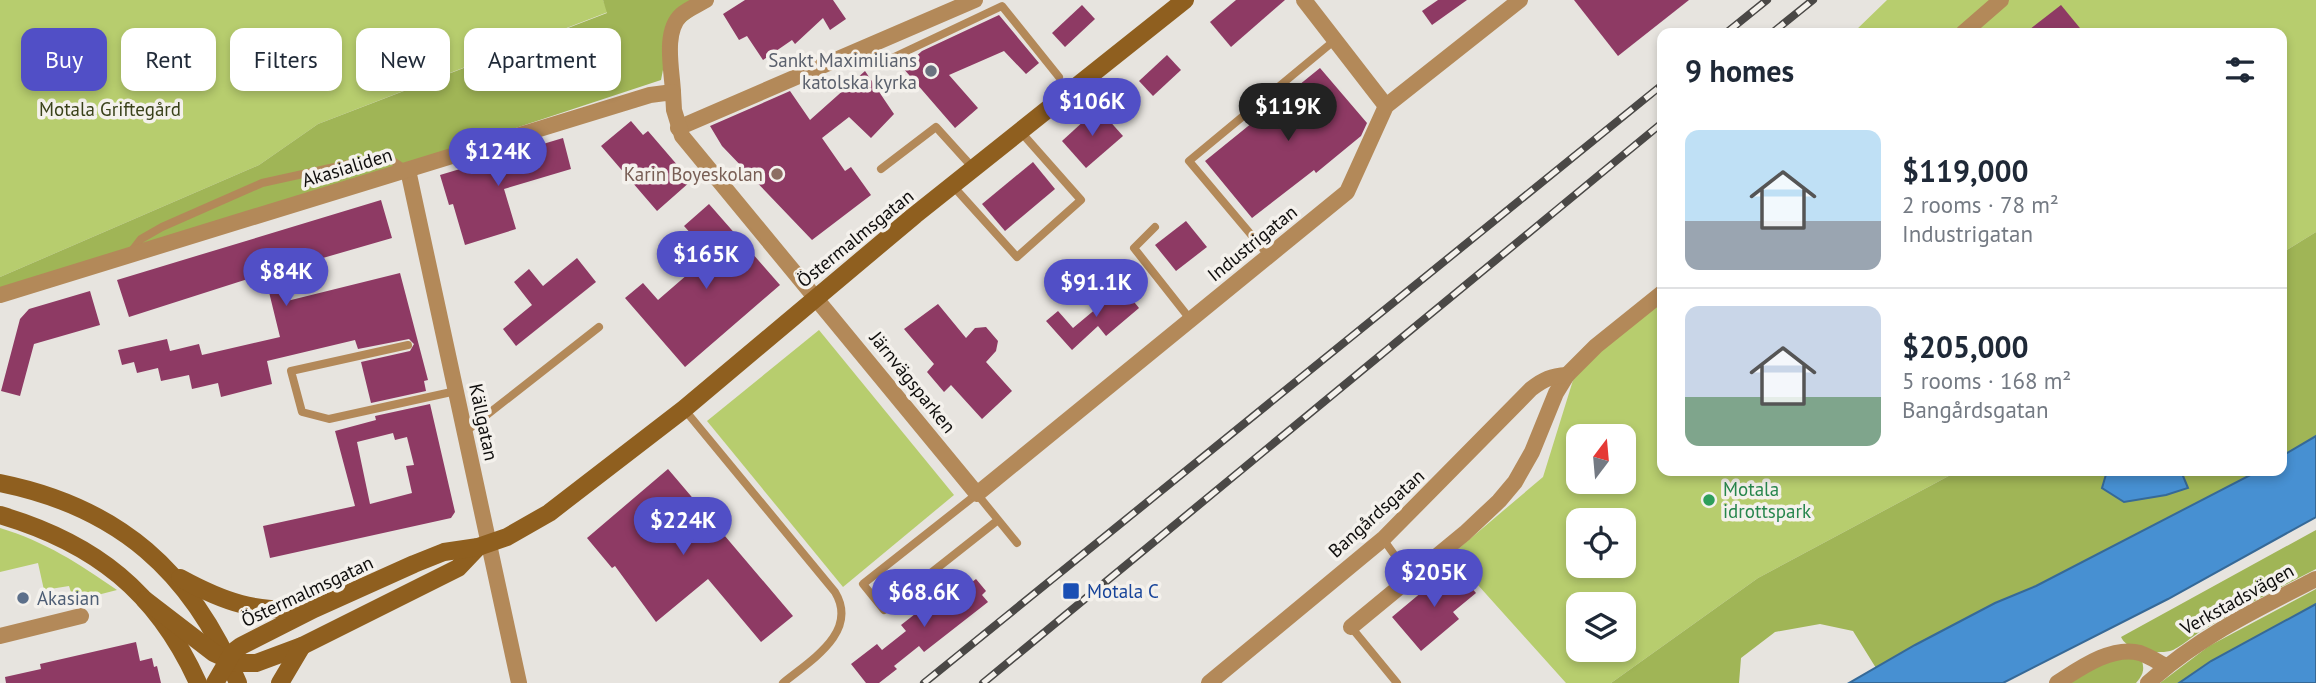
<!DOCTYPE html>
<meta charset="utf-8">
<style>
:root{--surface:#fff;--page:#f6f6f7;--text:#1f2937;--muted:#747a83;--line:#e0e1e3;--accent:#514fc6}
body{margin:0;font-family:"PT Sans",sans-serif;background:var(--page);color:var(--text);height:100vh;display:flex;flex-direction:column;font-size:26px;white-space:nowrap}
*{box-sizing:border-box;margin:0}
p{font-size:23px;color:var(--muted)}
.icon{flex:none;width:38px;height:38px;fill:none;stroke:currentColor;stroke-width:2;stroke-linecap:round;stroke-linejoin:round}
.map{position:relative;flex:1;overflow:hidden}
.side{position:absolute;left:1657px;top:28px;width:630px;height:448px;display:flex;flex-direction:column;background:var(--surface);border-radius:14px;box-shadow:0 4px 10px #0003}
.side>*{flex:none}
.hud{position:absolute;left:21px;top:28px;width:665px;height:63px;display:flex;gap:14px}
.needle{width:46px;rotate:16deg}
.fabs{position:absolute;left:1566px;top:424px;display:grid;gap:14px}
.fabs a{display:grid;place-items:center;width:70px;height:70px;border-radius:14px;background:var(--surface);box-shadow:0 4px 10px #0003;font-size:35px}
.price{position:absolute;translate:-50% -60px;padding:0 16px;border-radius:24px;background:var(--accent);color:#fff;font-size:23px;line-height:46px;filter:drop-shadow(0 2px 4px #0008)}
.price::after{content:'';position:absolute;left:50%;top:42px;width:21px;height:16px;margin-left:-10px;background:inherit;clip-path:polygon(0 0,100% 0,50% 100%)}
.price.current{background:#222;color:#fff}
ul{padding:0;list-style:none}
li{display:flex;align-items:center;gap:21px;height:175px;padding:0 28px}
li+li{border-top:2px solid var(--line)}
li span{display:grid;place-items:center;flex:none;width:196px;height:140px;border-radius:14px;color:#555}
li>.icon{margin-inline-start:auto}
span .icon{width:84px;height:84px;fill:#fffc;stroke-width:1}
li b{font-size:30px}
h2{display:flex;justify-content:space-between;align-items:center;height:84px;padding:0 28px;font-size:30px}
.pill{padding:0 24px;border-radius:14px;background:var(--surface);box-shadow:0 4px 10px #0003;font-size:24px;line-height:63px}
.pill.current{background:var(--accent);color:#fff}
.map>svg:first-child{display:block}
</style>
<div class="map">
<svg width="2316" height="683" viewBox="0 0 2316 683">
<rect width="100%" height="100%" fill="#e7e4df"/>
<g fill="#b7cd6e" fill-rule="evenodd">
<polygon points="0,0 603,0 608,12 318,124 259,165 0,277"/>
<polygon points="1887,0 2316,0 2316,232 2282,253 2282,33 1853,33"/>
<path d="M1662 288V471H1958L1758 578 1611 683H1566L1451 555 1543 477 1583 348ZM1578 436H1624V481H1578ZM1578 520H1624V565H1578ZM1578 604H1624V649H1578Z"/>
<polygon points="819,330 954,495 843,587 707,421"/>
<path d="M0 528C46 542 78 563 117 590L74 601 69 586 44 590 38 563 0 572Z"/>
</g>
<g fill="#a0b556">
<polygon points="603,0 713,0 670,34 661,80 0,298 0,277 259,165 318,124 607,13"/>
<polygon points="2316,232 2316,436 2282,456 2282,253"/>
<polygon points="1958,471 2258,471 2036,586 1995,603 1876,668 1853,631 1820,624 1775,632 1741,658 1739,683 1611,683 1758,578"/>
<path d="M2316 530V569C2279 588 2242 607 2206 628 2196 633 2179 649 2170 651 2155 654 2128 652 2121 637Z"/>
<polygon points="2316,589 2316,604 2211,661 2179,683 2160,683 2209,646"/>
<path d="M2132 656 2142 661C2145 671 2142 676 2136 683H2064L2087 667Z"/>
</g>
<g fill="#4790d2" stroke="#366997" stroke-width="2">
<polygon points="2316,436 2316,517 2168,599 2003,683 1849,683 1915,645 1995,603 2036,586 2258,471 2282,471 2282,456"/>
<polygon points="2107,471 2181,471 2188,488 2166,495 2124,502 2102,488"/>
<polygon points="2316,604 2316,683 2179,683 2211,661"/>
</g>
<g fill="#8e3a64" fill-rule="evenodd">
<polygon points="745,0 833,0 846,19 830,30 823,18 795,44 792,40 763,60 747,36 739,40 723,14"/>
<polygon points="1236,0 1285,0 1231,47 1210,22"/>
<polygon points="1438,0 1467,0 1432,25 1422,11"/>
<polygon points="1574,0 1689,0 1618,56"/>
<polygon points="1082,5 1095,19 1065,47 1052,33"/>
<polygon points="2061,5 2084,33 2025,33"/>
<polygon points="999,15 1039,63 1026,74 1004,51 949,75 978,108 955,128 903,68 922,51"/>
<polygon points="1167,55 1181,70 1153,96 1139,81"/>
<polygon points="1320,68 1367,123 1361,136 1316,173 1314,170 1252,218 1205,161"/>
<polygon points="865,71 894,114 871,138 849,117 822,138 845,171 851,167 871,195 812,240 722,146 710,126 790,91 810,120"/>
<polygon points="1098,108 1123,136 1086,168 1062,141"/>
<polygon points="631,121 643,135 648,131 691,181 657,211 601,146"/>
<polygon points="563,138 571,169 504,189 516,229 465,245 453,204 449,205 440,175"/>
<polygon points="1033,162 1055,189 1005,231 982,204"/>
<polygon points="381,200 392,238 278,271 287,301 400,273 428,380 424,381 426,391 371,403 361,362 410,351 414,344 409,339 358,349 355,340 267,361 272,384 221,397 218,383 192,389 189,375 161,381 158,368 137,373 134,362 122,365 118,350 167,339 170,351 199,344 202,355 280,337 268,288 258,291 254,277 129,317 117,280"/>
<polygon points="709,204 780,285 685,367 625,298 643,283 658,300 710,255 684,226"/>
<polygon points="1186,221 1207,247 1176,271 1155,245"/>
<polygon points="577,258 596,282 516,346 503,329 532,305 514,282 529,269 543,286"/>
<polygon points="1122,287 1139,308 1106,336 1098,326 1072,350 1046,321 1058,311 1073,328"/>
<polygon points="90,291 100,325 34,344 20,396 1,391 20,319 29,309"/>
<polygon points="938,304 966,338 975,328 986,327 998,341 996,351 986,362 1012,391 982,419 951,385 944,392 927,372 934,364 904,329"/>
<path d="M430 404 455 512 451 518 270 558 263 526 355 506 335 431 376 420 375 416ZM393 433 395 440 407 437 414 465 406 466 412 493 370 504 357 442Z"/>
<polygon points="668,469 793,616 761,642 708,579 656,622 615,566 612,568 587,538"/>
<polygon points="1453,566 1476,593 1453,612 1459,619 1421,651 1392,617"/>
<polygon points="966,574 972,582 976,579 986,591 982,595 988,602 924,652 919,646 894,666 897,669 879,683 866,683 851,664 877,644 882,650 906,631 901,625"/>
<polygon points="136,642 140,661 152,658 154,667 157,666 161,683 6,683 5,677 41,669 40,664"/>
</g>
<g fill="none" stroke-linecap="round" stroke-linejoin="round">
<g stroke="#b38959" stroke-width="8">
<polyline points="870,46 876,56 882,60 892,58 1002,6 1059,77"/>
<polyline points="881,169 936,127 974,169"/>
<polyline points="953,186 1017,257 1081,200 1020,131"/>
<polyline points="1155,227 1134,248 1190,319"/>
<polyline points="131,252 141,239 162,227 262,183 371,159 393,161 405,169"/>
<polyline points="1269,256 1189,161 1335,40"/>
<polyline points="408,345 291,371 302,412 329,419 456,391"/>
<path d="M684 409 835 592C859 632 811 660 783 683"/>
<polyline points="465,432 599,327"/>
<polyline points="998,520 884,610 863,584 977,494 1017,543"/>
<polyline points="1383,539 1411,578"/>
<polyline points="1351,627 1397,683"/>
</g>
<g stroke="#b38959" stroke-width="16">
<polyline points="1304,0 1386,106"/>
<polyline points="1963,33 2001,0"/>
<path d="M673 92C672 70 663 32 681 15 688 9 698 5 706 0"/>
<polyline points="678,128 975,0"/>
<polyline points="408,170 519,683"/>
<polyline points="0,295 650,95 673,92 674,110 682,136 977,494 1347,192 1386,106 1520,0"/>
<polyline points="1351,627 1465,533 1499,501 1515,482 1532,452 1556,393 1567,375 1596,346 1662,293"/>
<polyline points="0,636 81,616"/>
<path d="M1209 683 1383 539 1531 389C1544 379 1551 376 1567 375"/>
<path d="M2057 683C2079 669 2112 645 2140 653 2149 656 2158 662 2166 666"/>
<path d="M2148 683C2197 638 2257 609 2316 579"/>
</g>
<g stroke="#8f5f1f" stroke-width="18">
<path d="M0 483C119 507 192 572 238 683"/>
<path d="M0 515C95 543 157 592 198 683"/>
<path d="M180 578C226 603 254 612 307 609"/>
<polyline points="145,600 214,653 236,663 256,663 302,646 458,568 478,547"/>
<polyline points="215,683 233,652 241,646 314,609 414,564 444,552 478,547 507,537 549,513 684,409 915,215 1185,0"/>
<polyline points="280,683 302,646"/>
</g>
<defs>
<g id="rail">
<polyline points="1726,33 1767,0"/>
<polyline points="1772,33 1813,0"/>
<polyline points="924,683 1662,85"/>
<polyline points="983,683 1662,123"/>
</g>
</defs>
<use href="#rail" stroke="#4a4846" stroke-width="8"/>
<use href="#rail" stroke="#f4f1ec" stroke-width="5" stroke-dasharray="16" stroke-linecap="butt"/>
</g>
<circle fill="#6b7280" stroke="#f4f1ec" stroke-width="2.5" cx="931" cy="71" r="7"/>
<circle fill="#8d6e63" stroke="#f4f1ec" stroke-width="2.5" cx="777" cy="174" r="7"/>
<circle fill="#2e9e5b" stroke="#f4f1ec" stroke-width="2.5" cx="1709" cy="500" r="7"/>
<rect fill="#1a4fb4" stroke="#f4f1ec" stroke-width="2.5" x="1062" y="582" width="18" height="18" rx="3.5"/>
<circle fill="#5c6f8a" stroke="#f4f1ec" stroke-width="2.5" cx="23" cy="598" r="7"/>
<g text-anchor="middle" dominant-baseline="central" stroke-width="7" stroke-linejoin="round" paint-order="stroke">
<g font-size="19" fill="#5b616d" stroke="#f4f1ec" text-anchor="end">
<text x="917" y="60">Sankt Maximilians<tspan x="917" dy="22">katolska kyrka</tspan></text>
</g>
<g font-size="19" fill="#39411a" stroke="#f4f1ec">
<text x="110" y="109">Motala Griftegård</text>
</g>
<g font-size="19" fill="#0f0e0d" stroke="#f4f1ec">
<text transform="translate(347 167) rotate(-17)">Akasialiden</text>
<text transform="translate(855 238) rotate(-39)">Östermalmsgatan</text>
<text transform="translate(1252 243) rotate(-39)">Industrigatan</text>
<text transform="translate(913 382) rotate(51)">Järnvägsparken</text>
<text transform="translate(484 422) rotate(78)">Källgatan</text>
<text transform="translate(1376 513) rotate(-42)">Bangårdsgatan</text>
<text transform="translate(307 591) rotate(-25)">Östermalmsgatan</text>
<text transform="translate(2237 599) rotate(-29)">Verkstadsvägen</text>
</g>
<g font-size="19" fill="#785e54" stroke="#f4f1ec" text-anchor="end">
<text x="763" y="174">Karin Boyeskolan</text>
</g>
<g font-size="19" fill="#27864d" stroke="#f4f1ec" text-anchor="start">
<text x="1723" y="489">Motala<tspan x="1723" dy="22">idrottspark</tspan></text>
</g>
<g font-size="19" fill="#164399" stroke="#f4f1ec" text-anchor="start">
<text x="1087" y="591">Motala C</text>
</g>
<g font-size="19" fill="#4e5e75" stroke="#f4f1ec" text-anchor="start">
<text x="37" y="598">Akasian</text>
</g>
</g>
</svg>
<div class="fabs">
<a><svg class="needle" viewBox="-14 -14 28 28"><path d="M0-13l5 13h-10z" fill="#e53935"/><path d="M0 13l5-13h-10z" fill="#747a83"/></svg></a>
<a><svg class="icon" aria-label="locate" viewBox="0 0 24 24"><circle cx="12" cy="12" r="6"/><path d="M12 2v4M12 18v4M2 12h4M18 12h4"/></svg></a>
<a><svg class="icon" aria-label="layers" viewBox="0 0 24 24"><path d="M12 4l9 5-9 5-9-5zM3 14l9 5 9-5"/></svg></a>
</div>
<b class="price" style="left:1092px;top:138px">$106K</b>
<b class="price current" style="left:1288px;top:143px">$119K</b>
<b class="price" style="left:498px;top:188px">$124K</b>
<b class="price" style="left:706px;top:291px">$165K</b>
<b class="price" style="left:286px;top:308px">$84K</b>
<b class="price" style="left:1096px;top:319px">$91.1K</b>
<b class="price" style="left:683px;top:557px">$224K</b>
<b class="price" style="left:1434px;top:609px">$205K</b>
<b class="price" style="left:924px;top:629px">$68.6K</b>
<div class="hud">
<a class="pill current">Buy</a>
<a class="pill">Rent</a>
<a class="pill">Filters</a>
<a class="pill">New</a>
<a class="pill">Apartment</a>
</div>
<section class="side">
<h2>9 homes<svg class="icon" aria-label="filters" viewBox="0 0 24 24"><path d="M4 7h16M4 17h16"/><circle cx="9" cy="7" r="2"/><circle cx="15" cy="17" r="2"/></svg></h2>
<ul>
<li><span style="background:linear-gradient(#bfe0f5 65%,#9aa5b1 0)"><svg class="icon" aria-label="home" viewBox="0 0 24 24"><path d="M3 11l9-7 9 7M6 9v11h12V9"/></svg></span><div><b>$119,000</b><p>2 rooms · 78 m²</p><p>Industrigatan</p></div></li>
<li><span style="background:linear-gradient(#c9d6e8 65%,#7fa58c 0)"><svg class="icon" aria-label="home" viewBox="0 0 24 24"><path d="M3 11l9-7 9 7M6 9v11h12V9"/></svg></span><div><b>$205,000</b><p>5 rooms · 168 m²</p><p>Bangårdsgatan</p></div></li>
</ul>
</section>
</div>
